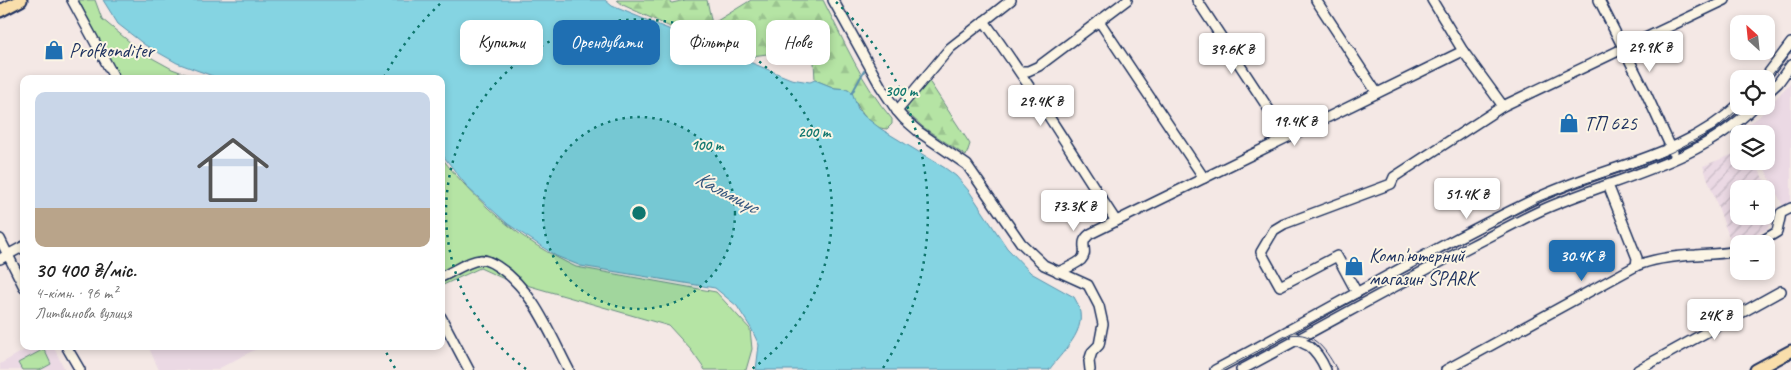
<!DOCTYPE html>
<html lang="uk">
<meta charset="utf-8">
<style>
:root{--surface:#fff;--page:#f2f2f2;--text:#222;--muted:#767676;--line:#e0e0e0;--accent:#1f6fb2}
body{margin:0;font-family:Caveat,sans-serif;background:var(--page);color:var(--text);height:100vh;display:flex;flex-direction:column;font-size:19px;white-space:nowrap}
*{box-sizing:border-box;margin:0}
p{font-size:16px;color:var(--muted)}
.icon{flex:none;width:28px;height:28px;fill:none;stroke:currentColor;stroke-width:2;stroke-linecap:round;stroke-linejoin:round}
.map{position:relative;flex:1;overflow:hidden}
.drawer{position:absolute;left:20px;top:75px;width:425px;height:275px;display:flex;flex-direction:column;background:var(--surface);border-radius:10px;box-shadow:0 2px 8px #0003}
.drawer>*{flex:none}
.guide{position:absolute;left:460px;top:20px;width:475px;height:45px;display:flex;gap:10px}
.needle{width:32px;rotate:333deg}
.controls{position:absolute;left:1730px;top:15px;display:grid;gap:10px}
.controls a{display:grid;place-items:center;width:45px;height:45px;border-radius:10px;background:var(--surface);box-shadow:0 2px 8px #0003;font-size:25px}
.price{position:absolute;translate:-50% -42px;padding:0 11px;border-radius:5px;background:#fff;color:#222;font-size:16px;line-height:32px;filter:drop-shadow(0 1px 2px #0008)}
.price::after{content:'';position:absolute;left:50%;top:30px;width:15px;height:11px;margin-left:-8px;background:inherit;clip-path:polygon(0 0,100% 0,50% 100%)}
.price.current{background:var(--accent);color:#fff}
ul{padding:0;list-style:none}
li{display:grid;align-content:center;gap:10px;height:265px;padding:0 15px}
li+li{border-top:1px solid var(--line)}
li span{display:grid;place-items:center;height:155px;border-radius:10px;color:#555}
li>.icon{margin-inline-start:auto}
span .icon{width:90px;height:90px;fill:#fffc;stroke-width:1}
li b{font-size:21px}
.chip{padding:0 18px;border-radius:10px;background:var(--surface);box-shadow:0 2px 8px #0003;font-size:18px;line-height:45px}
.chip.current{background:var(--accent);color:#fff}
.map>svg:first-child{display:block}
</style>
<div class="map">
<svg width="1791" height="370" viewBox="0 0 1791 370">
<defs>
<pattern id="industrial-furrows" width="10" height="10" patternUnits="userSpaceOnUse" patternTransform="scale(1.25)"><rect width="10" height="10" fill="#ebd9e4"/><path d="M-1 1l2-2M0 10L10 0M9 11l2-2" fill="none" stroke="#c9bbc6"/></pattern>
<pattern id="forest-firs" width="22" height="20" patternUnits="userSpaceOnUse" patternTransform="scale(1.25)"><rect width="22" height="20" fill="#b5e4a4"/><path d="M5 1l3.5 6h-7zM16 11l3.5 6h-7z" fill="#9bc490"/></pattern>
</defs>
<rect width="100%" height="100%" fill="#f4e8e5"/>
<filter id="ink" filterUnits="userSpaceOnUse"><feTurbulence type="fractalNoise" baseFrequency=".02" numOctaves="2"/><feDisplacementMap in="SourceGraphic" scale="10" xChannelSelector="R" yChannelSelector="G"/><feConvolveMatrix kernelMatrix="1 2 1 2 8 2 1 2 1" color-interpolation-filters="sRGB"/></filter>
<g filter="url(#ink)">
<g fill="#ebd9e4">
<polygon points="1791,82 1791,202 1783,206 1761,161 1766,161 1766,134 1748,134 1744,127 1759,117"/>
<polygon points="32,346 53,346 65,370 0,370 0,364"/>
<polygon points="148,346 257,346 258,348 216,370 159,370"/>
</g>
<path fill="url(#industrial-furrows)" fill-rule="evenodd" d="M1739 152V161H1755L1778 212 1767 229 1732 245 1703 166ZM1739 189H1766V216H1739Z"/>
<g fill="url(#forest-firs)" stroke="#688a81">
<path d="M617 0H665L672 3 685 0H707L712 24 751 0H823C844 41 862 84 892 119V124L887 129C865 128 858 104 848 89L835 88 815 80 813 44 778 41 767 54 737 58 623 5Z"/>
<polygon points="927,78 970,144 966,156 923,127 902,108"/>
</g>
<g fill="#b5e4a4" stroke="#688a81">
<polygon points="80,0 95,0 102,19 143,53 172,69 199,79 120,79 79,1"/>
<path d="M441 157C478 204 522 242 576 267L716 292 750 329 752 349 746 370H705L691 350 669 326 502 278 480 268 441 286Z"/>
<polygon points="44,349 51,364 40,370 22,370 18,363"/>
</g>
<path fill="#85d4e2" stroke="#5b92ad" d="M103 0H605L612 6 791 79 810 82 815 80 835 88 848 89 852 92 858 109 864 116 881 129 945 168 956 176 969 191 1007 248 1031 273 1074 297C1093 327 1065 348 1049 370H756L759 345 751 328 737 306 715 288 581 266 556 256 508 224 469 189 441 153V79H221L177 63 145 45 118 24Z"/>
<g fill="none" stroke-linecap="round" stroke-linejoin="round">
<polyline stroke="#5b92ad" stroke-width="2" points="852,93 864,71"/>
<defs>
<g id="minor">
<polyline points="72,0 115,79"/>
<polyline points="833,0 881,87 897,111 904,119 919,132 967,165 1021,243 1044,265 1088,285 1099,306 1103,324 1099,345 1092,352 1089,361 1090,370"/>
<polyline points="1197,0 1287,137"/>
<polyline points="1316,0 1377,93"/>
<polyline points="1432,0 1463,51 1503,106"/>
<polyline points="1599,0 1646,93 1673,152"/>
<path d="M984 21C1031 85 1072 154 1116 221"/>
<polyline points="1099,21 1204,178"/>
<polyline points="1020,71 1028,71 1039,66 1127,0"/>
<polyline points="1764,79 1791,43"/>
<polyline points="1766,94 1778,83 1791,65"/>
<polyline points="897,111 950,48 1011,0"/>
<polyline points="1610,190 1637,258 1636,266"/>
<polyline points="0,239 24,287"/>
<polyline points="1757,244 1777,232 1781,213 1791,208"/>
<polyline points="0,259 24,246"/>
<path d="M1058 272C1065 269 1075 265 1081 260 1090 251 1077 244 1090 234L1463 51"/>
<path d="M441 277C453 272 467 261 480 260 486 259 492 263 497 266 533 289 550 334 569 370"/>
<polyline points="1357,293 1337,256 1280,286 1261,252 1274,230 1284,224 1391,184 1394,177 1503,106 1725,0"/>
<polyline points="441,317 469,370"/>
<path d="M1295 337C1298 342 1303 343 1309 346 1317 352 1322 361 1326 370"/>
<polyline points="66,346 80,370"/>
<path d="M1215 370C1322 314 1426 251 1535 199 1603 166 1683 158 1739 104"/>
<path d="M1241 370C1318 329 1394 286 1471 246 1495 234 1518 221 1542 210 1616 177 1696 165 1755 106"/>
<path d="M1446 370 1636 266C1654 258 1676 256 1696 255 1711 253 1725 255 1739 250"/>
<polyline points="1638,370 1781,291"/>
</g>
<g id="major">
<polyline points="0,11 21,0"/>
<polyline points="1756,370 1791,351"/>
</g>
</defs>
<use href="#minor" stroke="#1b2f5e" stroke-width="12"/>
<use href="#major" stroke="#1b2f5e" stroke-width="15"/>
<use href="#minor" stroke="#fcf5e5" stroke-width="9"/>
<use href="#major" stroke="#f9deab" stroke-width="11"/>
<g stroke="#1b2f5e" stroke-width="1">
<polyline points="1766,82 1791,51"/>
<path d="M1290 335C1314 330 1328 353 1337 370"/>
<polyline points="1222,370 1537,202 1580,185 1649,162 1672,152 1714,130 1742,106"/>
</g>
</g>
</g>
<circle cx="639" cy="213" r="96" fill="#0f766e" fill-opacity=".12"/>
<g fill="none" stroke="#0f766e" stroke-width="2.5" stroke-dasharray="2.5 5">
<circle cx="639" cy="213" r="96"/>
<path d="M526 369A193 193 0 1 1 752 369"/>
<path d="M395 368A289 289 0 0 1 383 346M384 77A289 289 0 0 1 442 2M836 2A289 289 0 0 1 883 368"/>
</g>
<defs>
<symbol id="shop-bare" viewBox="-9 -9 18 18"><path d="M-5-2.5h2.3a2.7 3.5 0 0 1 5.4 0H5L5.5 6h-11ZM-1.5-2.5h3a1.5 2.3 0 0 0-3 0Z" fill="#1f6fb2" stroke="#fcf5e5" stroke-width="2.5" paint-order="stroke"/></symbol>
</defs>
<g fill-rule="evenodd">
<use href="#shop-bare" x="40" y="36" width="28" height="28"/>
<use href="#shop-bare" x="1555" y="109" width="28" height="28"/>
<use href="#shop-bare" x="1340" y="252" width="28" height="28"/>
</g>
<g text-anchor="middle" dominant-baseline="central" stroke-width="4" stroke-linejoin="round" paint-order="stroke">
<g font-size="20" fill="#1b2f5e" stroke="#fcf5e5" text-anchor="start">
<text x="69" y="50">Profkonditer</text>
<text x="1584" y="123">ТП 625</text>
<text x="1369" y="255">Комп'ютерний<tspan x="1369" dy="23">магазин SPARK</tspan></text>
</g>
<g font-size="21" font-style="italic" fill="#36587f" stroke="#fcf5e5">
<text transform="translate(727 192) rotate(28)">Кальмиус</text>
</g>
</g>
<circle cx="639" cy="213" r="8" fill="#0f766e" stroke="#fcf5e5" stroke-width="2.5"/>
<g font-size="15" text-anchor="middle" font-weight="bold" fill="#0f766e" stroke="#fcf5e5" stroke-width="4" stroke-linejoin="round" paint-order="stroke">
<text x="901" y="96">300 m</text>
<text x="814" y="137">200 m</text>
<text x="707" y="150">100 m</text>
</g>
</svg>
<div class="controls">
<a><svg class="needle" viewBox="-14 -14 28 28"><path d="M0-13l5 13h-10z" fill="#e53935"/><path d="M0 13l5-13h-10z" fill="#767676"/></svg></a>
<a><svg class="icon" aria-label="locate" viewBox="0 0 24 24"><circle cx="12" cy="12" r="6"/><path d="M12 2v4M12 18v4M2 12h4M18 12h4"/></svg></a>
<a><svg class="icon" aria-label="layers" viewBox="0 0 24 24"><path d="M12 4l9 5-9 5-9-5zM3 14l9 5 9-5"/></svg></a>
<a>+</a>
<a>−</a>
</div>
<b class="price" style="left:1650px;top:73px">29.9K ₴</b>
<b class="price" style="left:1232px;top:75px">39.6K ₴</b>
<b class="price" style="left:1041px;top:127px">29.4K ₴</b>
<b class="price" style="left:1295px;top:147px">19.4K ₴</b>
<b class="price" style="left:1467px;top:220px">51.4K ₴</b>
<b class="price" style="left:1074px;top:232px">73.3K ₴</b>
<b class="price current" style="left:1582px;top:282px">30.4K ₴</b>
<b class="price" style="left:1715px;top:341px">24K ₴</b>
<div class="guide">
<a class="chip">Купити</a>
<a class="chip current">Орендувати</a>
<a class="chip">Фільтри</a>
<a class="chip">Нове</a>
</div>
<section class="drawer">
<ul>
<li><span style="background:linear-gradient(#c9d6e8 75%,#b9a48a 0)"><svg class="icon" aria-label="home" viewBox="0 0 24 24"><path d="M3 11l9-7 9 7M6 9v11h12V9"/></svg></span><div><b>30 400 ₴/міс.</b><p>4-кімн. · 96 m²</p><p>Литвинова вулиця</p></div></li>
</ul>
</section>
</div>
